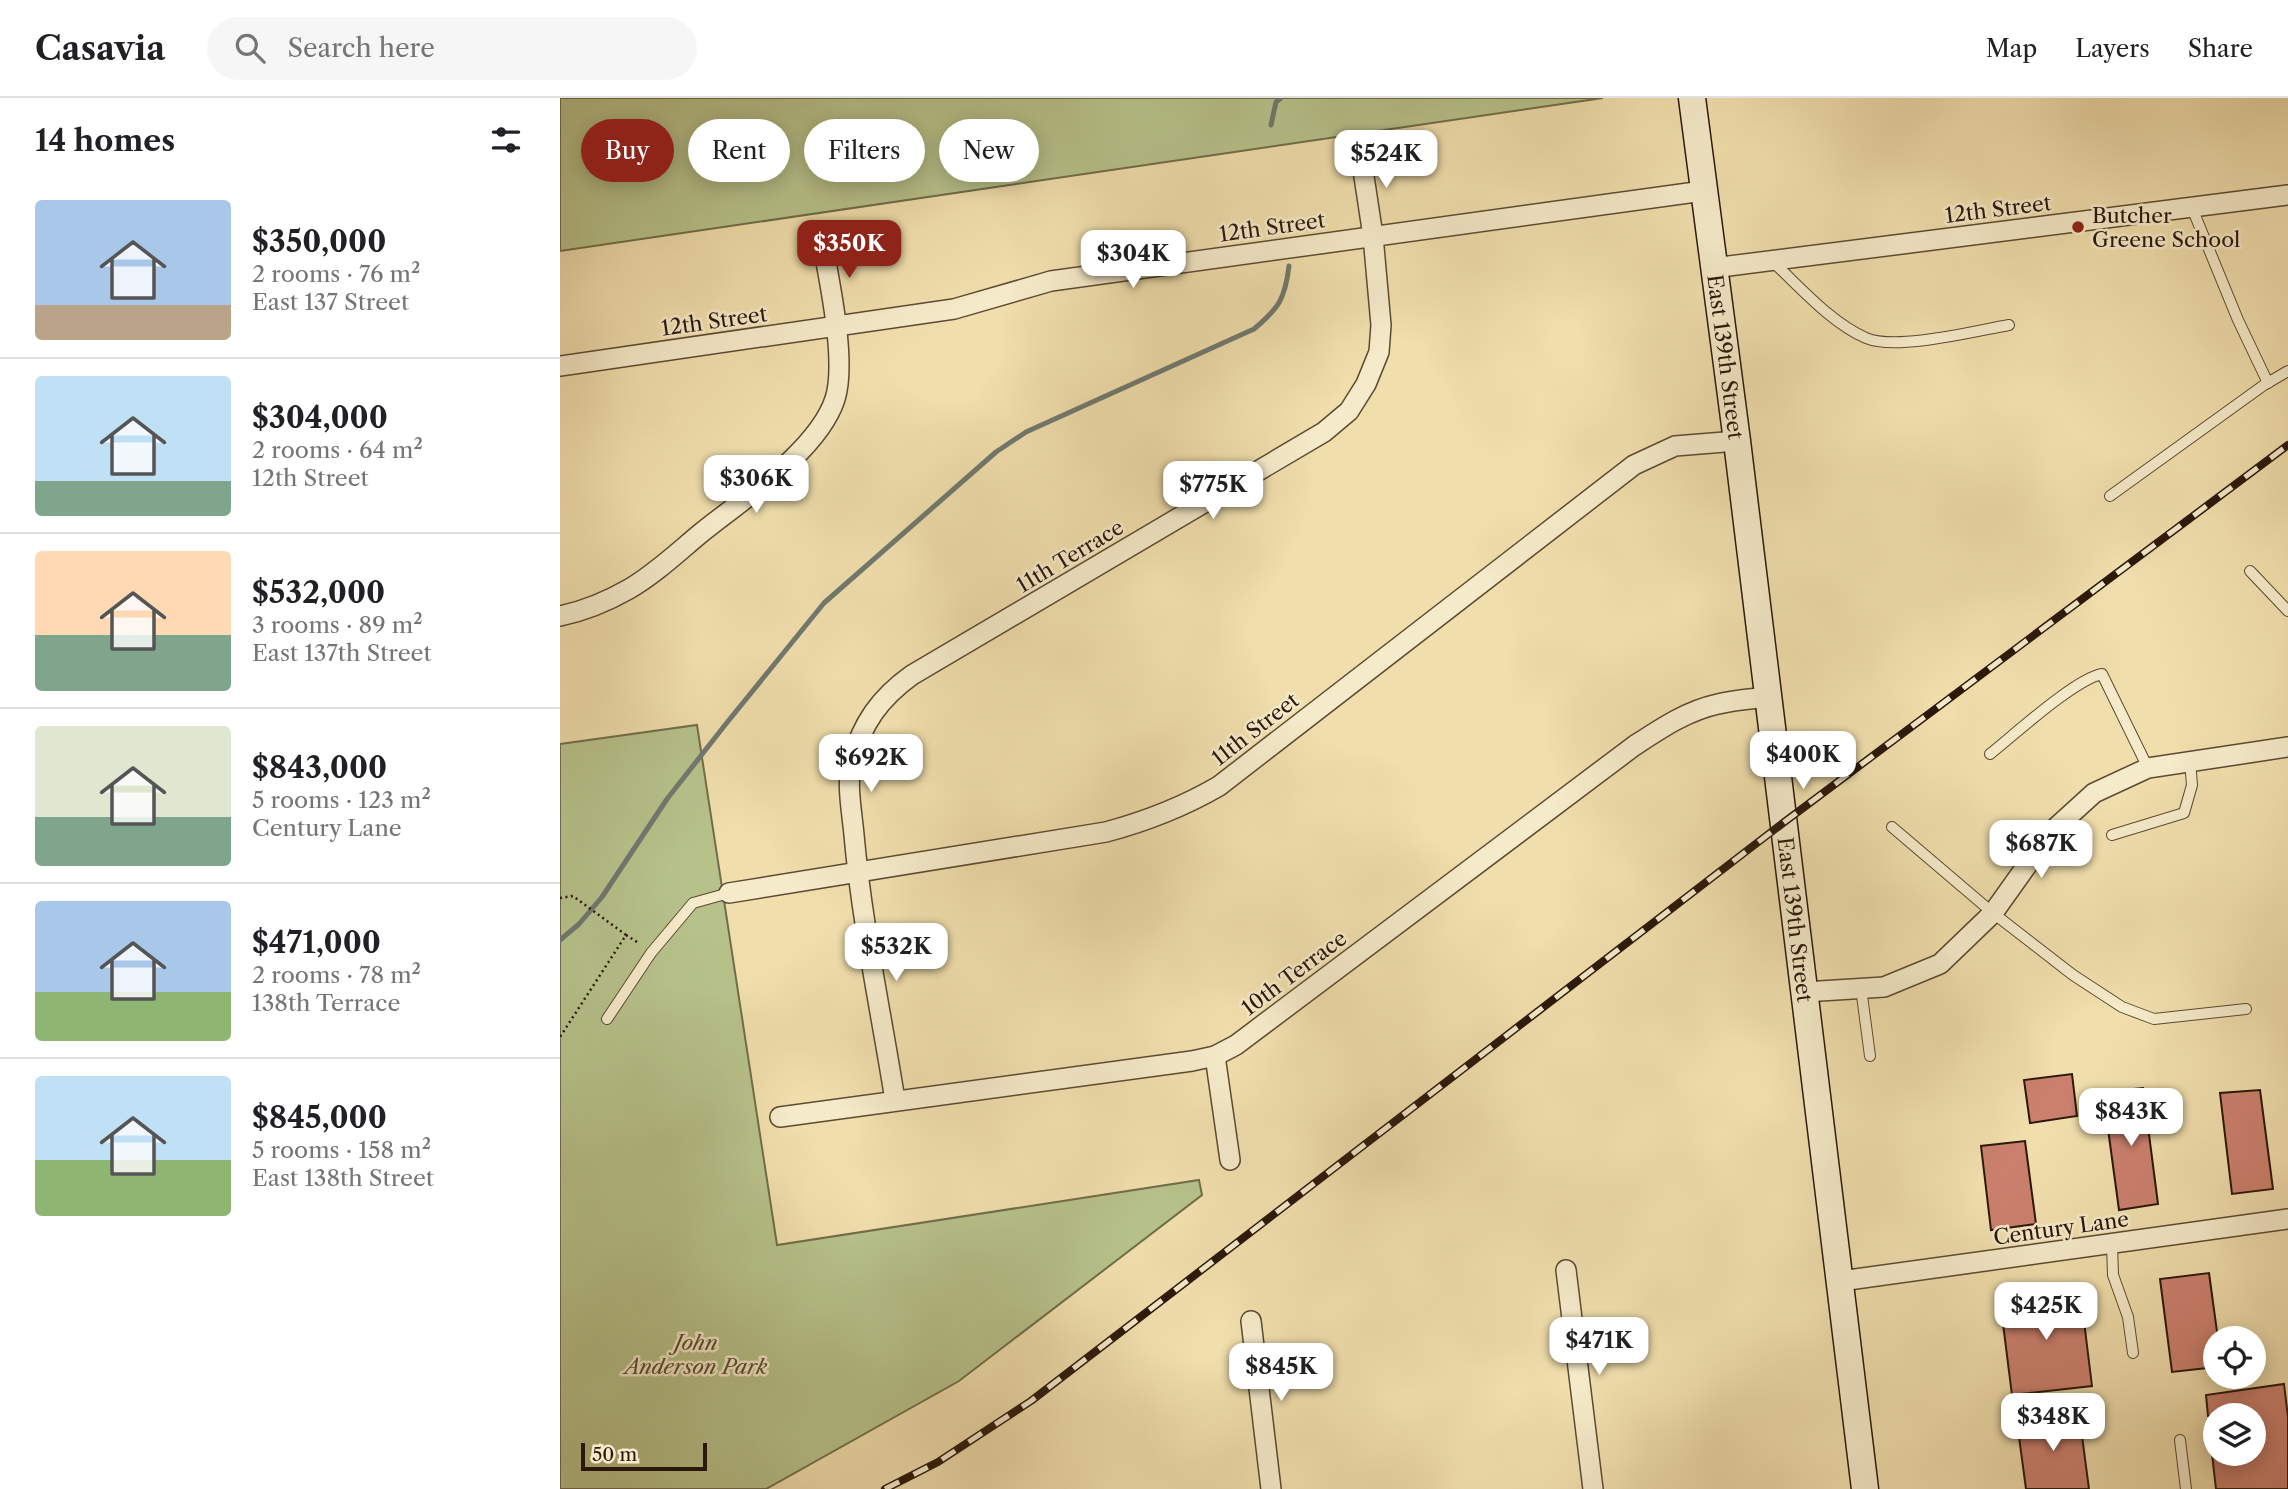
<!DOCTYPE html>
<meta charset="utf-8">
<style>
:root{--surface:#fff;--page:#f6f6f6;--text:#202124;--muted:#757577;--line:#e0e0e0;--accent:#8f2418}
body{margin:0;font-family:"Libre Caslon Text",serif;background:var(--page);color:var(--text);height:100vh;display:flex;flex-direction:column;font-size:26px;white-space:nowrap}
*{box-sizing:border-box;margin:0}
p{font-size:23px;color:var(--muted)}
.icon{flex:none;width:38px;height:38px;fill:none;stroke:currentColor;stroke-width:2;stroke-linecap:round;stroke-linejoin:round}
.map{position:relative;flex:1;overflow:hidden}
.panel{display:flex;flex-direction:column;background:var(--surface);width:560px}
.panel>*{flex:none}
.top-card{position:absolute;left:21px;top:21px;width:665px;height:63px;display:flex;gap:14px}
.controls{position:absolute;left:1643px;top:1228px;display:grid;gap:14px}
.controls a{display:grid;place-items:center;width:63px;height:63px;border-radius:50%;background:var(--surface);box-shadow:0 4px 18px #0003;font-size:35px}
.scale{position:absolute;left:21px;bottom:18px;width:126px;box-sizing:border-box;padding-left:7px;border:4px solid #2b180a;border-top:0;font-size:19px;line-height:24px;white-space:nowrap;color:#2b180a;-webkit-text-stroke:5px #f5eac9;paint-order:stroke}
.price{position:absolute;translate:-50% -60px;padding:0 16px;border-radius:14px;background:#fff;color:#222;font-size:23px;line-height:46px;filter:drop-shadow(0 2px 4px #0008)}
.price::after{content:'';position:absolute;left:50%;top:42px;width:21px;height:16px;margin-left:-10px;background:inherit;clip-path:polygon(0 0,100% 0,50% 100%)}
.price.selected{background:var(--accent);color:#fff}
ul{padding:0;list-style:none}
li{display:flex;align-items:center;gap:21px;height:175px;padding:0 35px}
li+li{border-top:2px solid var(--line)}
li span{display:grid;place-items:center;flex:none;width:196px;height:140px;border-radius:7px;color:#555}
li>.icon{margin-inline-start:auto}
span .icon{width:84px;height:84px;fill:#fffc;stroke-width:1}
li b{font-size:30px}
h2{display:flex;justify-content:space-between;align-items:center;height:84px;padding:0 35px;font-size:30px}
.tag{padding:0 24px;border-radius:32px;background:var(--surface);box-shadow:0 4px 18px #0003;font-size:24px;line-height:63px}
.tag.selected{background:var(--accent);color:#fff}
header{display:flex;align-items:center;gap:42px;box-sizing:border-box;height:98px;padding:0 35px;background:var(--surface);border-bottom:2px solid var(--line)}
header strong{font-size:33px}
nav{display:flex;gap:38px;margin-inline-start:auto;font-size:24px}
.search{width:490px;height:63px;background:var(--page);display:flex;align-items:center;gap:18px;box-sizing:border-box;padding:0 24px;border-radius:38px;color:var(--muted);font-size:26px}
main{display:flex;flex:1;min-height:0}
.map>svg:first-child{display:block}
</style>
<header>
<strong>Casavia</strong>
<div class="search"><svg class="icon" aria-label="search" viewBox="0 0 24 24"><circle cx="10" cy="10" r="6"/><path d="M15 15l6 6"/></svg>Search here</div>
<nav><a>Map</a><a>Layers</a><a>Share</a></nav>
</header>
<main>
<section class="panel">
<h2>14 homes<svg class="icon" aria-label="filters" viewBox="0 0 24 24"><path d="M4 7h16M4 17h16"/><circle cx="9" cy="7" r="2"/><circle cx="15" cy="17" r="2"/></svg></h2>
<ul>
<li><span style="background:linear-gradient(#a9c7e8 75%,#b9a48a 0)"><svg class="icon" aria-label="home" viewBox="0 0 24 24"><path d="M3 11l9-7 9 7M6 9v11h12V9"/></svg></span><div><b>$350,000</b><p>2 rooms · 76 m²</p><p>East 137 Street</p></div></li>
<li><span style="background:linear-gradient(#bfe0f5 75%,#7fa58c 0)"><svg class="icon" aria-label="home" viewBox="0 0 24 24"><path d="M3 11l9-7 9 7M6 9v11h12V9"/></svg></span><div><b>$304,000</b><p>2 rooms · 64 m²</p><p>12th Street</p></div></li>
<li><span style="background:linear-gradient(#ffd9b3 60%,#7fa58c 0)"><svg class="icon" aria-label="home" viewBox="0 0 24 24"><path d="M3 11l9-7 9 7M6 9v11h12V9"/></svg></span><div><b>$532,000</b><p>3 rooms · 89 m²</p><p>East 137th Street</p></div></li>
<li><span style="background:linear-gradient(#dfe7d0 65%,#7fa58c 0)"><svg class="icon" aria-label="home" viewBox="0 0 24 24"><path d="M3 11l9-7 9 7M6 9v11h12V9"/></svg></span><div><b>$843,000</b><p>5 rooms · 123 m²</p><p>Century Lane</p></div></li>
<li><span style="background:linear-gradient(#a9c7e8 65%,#8fb573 0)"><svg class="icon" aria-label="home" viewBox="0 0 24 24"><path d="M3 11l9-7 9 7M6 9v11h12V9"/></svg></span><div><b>$471,000</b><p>2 rooms · 78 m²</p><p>138th Terrace</p></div></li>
<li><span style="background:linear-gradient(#bfe0f5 60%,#8fb573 0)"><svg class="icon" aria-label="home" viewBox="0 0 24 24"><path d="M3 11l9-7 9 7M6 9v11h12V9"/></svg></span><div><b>$845,000</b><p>5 rooms · 158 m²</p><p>East 138th Street</p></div></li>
</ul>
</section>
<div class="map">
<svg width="1728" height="1391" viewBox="0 0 1728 1391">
<rect width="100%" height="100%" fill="#f0deac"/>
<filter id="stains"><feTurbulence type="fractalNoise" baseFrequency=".00286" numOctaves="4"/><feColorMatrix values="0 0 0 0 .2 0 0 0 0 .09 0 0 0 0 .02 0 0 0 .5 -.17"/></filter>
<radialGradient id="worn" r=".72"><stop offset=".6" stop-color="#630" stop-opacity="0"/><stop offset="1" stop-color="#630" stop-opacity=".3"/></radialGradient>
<g fill="#b7c28b" stroke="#716d4a" stroke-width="2">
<polygon points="0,0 1043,0 0,153"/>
<polygon points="137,627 217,1147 639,1082 642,1097 399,1283 206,1391 0,1391 0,646"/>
</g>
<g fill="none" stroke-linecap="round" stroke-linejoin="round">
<g stroke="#707970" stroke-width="5">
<polyline points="711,27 716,4 721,0"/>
<path d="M0 842 19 826 42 799 107 701 165 627 264 505 436 354 466 334 694 231C719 210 725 201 729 168"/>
</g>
</g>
<g fill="#cb806e" stroke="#2b180a" stroke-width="2">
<polygon points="1512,976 1517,1018 1470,1025 1464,982"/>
<polygon points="1583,990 1598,1106 1559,1112 1543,994"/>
<polygon points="1700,992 1713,1091 1672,1096 1660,995"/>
<polygon points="1465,1043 1476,1126 1431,1132 1421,1048"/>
<polygon points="1649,1175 1658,1241 1656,1241 1656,1269 1612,1274 1600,1181"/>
<polygon points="1520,1191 1532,1288 1452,1297 1440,1202"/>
<polygon points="1724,1286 1728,1319 1728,1391 1656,1391 1652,1356 1694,1356 1694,1318 1648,1318 1646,1297"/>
<polygon points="1519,1315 1529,1391 1466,1391 1457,1324"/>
</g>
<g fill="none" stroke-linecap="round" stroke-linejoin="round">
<defs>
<g id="lane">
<polyline points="1632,110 1678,222 1708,285"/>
<path d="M1211 162C1239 188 1271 225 1306 240 1336 253 1415 233 1449 227"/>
<polyline points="1550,398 1704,287 1728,273"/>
<polyline points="1690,473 1728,513"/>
<path d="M1430 656C1454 637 1515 581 1542 576L1588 670"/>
<polyline points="1332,729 1433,815 1513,877 1562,909 1594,921 1686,911"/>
<polyline points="1552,737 1624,715 1632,687 1630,663"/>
<polyline points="1301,890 1310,958"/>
<polyline points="47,921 91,855 133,805 169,795"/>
<polyline points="1552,1146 1553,1177 1568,1219 1573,1255"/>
<polyline points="1620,1342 1626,1391"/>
</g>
<g id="street">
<polyline points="1153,170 1728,97"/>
<polyline points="0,268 394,211 491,183 1143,93"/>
<path d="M0 518C24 513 48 503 69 491 95 476 118 454 141 435 183 401 258 353 275 301 287 263 269 182 262 142"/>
<path d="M169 795 546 734C587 723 623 709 659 688L1074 367 1115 348 1177 343"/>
<polyline points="1244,894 1324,889 1380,866 1433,815 1490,735 1534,695 1588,670 1728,649"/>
<polyline points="655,958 670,1062"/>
<path d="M335 1002C321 914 302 826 294 737 292 714 286 686 292 663 302 625 320 600 352 577L764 334 789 313 806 286 819 254 821 227 813 138 800 52"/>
<path d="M220 1019 632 963 655 958 676 947 1074 648C1100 631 1126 613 1158 606 1174 602 1191 601 1207 599"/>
<polyline points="1006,1172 1033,1391"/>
<polyline points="1281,1183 1728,1121"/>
<polyline points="691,1223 711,1391"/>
</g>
<g id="secondary">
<path id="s1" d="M1132 0 1177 343 1305 1391"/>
</g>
</defs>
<use href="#lane" stroke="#5c4a32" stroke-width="12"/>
<use href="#street" stroke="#5c4a32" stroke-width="22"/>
<use href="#secondary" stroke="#2b180a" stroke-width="29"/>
<g stroke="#2b180a" stroke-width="2.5" stroke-dasharray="2 3.5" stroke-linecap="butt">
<polyline points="0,800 13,798 66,837 0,939"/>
<polyline points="66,837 77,844"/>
</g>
<use href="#lane" stroke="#f5eac9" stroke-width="10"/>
<use href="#street" stroke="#f5eac9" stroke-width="19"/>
<use href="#secondary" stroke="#f5eac9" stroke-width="26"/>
<defs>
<polyline id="rail" points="325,1391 378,1364 471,1303 1223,725 1728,347"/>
</defs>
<use href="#rail" stroke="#2b180a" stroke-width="8"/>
<use href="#rail" stroke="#f5eac9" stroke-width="5" stroke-dasharray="16" stroke-linecap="butt"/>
</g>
<circle fill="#8f2418" stroke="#f5eac9" stroke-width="2.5" cx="1518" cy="129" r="7"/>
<g text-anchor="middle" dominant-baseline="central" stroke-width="5" stroke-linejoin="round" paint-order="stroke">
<g font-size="21" fill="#2b180a" stroke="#f5eac9">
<text transform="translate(1438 111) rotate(-7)">12th Street</text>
<text transform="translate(712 129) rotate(-8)">12th Street</text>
<text transform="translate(154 223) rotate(-8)">12th Street</text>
<text stroke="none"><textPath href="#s1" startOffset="261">East 139th Street</textPath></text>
<text transform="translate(510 458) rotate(-31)">11th Terrace</text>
<text transform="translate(695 631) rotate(-38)">11th Street</text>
<text stroke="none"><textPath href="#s1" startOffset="828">East 139th Street</textPath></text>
<text transform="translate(734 875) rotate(-37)">10th Terrace</text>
<text transform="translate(1501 1130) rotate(-8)">Century Lane</text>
</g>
<g font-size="21" fill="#2b180a" stroke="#f5eac9" text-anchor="start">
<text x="1532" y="117">Butcher<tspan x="1532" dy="24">Greene School</tspan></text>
</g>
<g font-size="21" font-style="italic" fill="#554b31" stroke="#f5eac9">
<text x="136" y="1244">John<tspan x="136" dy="24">Anderson Park</tspan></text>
</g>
</g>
<rect width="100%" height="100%" filter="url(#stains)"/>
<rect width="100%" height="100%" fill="url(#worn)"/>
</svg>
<div class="controls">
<a><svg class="icon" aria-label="locate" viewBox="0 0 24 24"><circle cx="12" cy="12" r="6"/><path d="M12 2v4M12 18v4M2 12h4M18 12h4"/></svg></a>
<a><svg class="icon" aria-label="layers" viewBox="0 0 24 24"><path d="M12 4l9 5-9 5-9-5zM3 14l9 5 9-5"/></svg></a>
</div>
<div class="scale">50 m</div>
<b class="price" style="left:826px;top:92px">$524K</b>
<b class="price selected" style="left:289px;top:182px">$350K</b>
<b class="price" style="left:573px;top:192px">$304K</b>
<b class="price" style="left:196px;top:417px">$306K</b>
<b class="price" style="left:653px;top:423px">$775K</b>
<b class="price" style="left:1243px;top:693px">$400K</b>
<b class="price" style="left:311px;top:696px">$692K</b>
<b class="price" style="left:1481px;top:782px">$687K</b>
<b class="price" style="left:336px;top:885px">$532K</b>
<b class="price" style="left:1571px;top:1050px">$843K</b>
<b class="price" style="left:1486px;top:1244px">$425K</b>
<b class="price" style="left:1039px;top:1279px">$471K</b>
<b class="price" style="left:721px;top:1305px">$845K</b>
<b class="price" style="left:1493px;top:1355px">$348K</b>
<div class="top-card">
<a class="tag selected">Buy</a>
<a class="tag">Rent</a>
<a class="tag">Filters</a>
<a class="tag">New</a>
</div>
</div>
</main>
